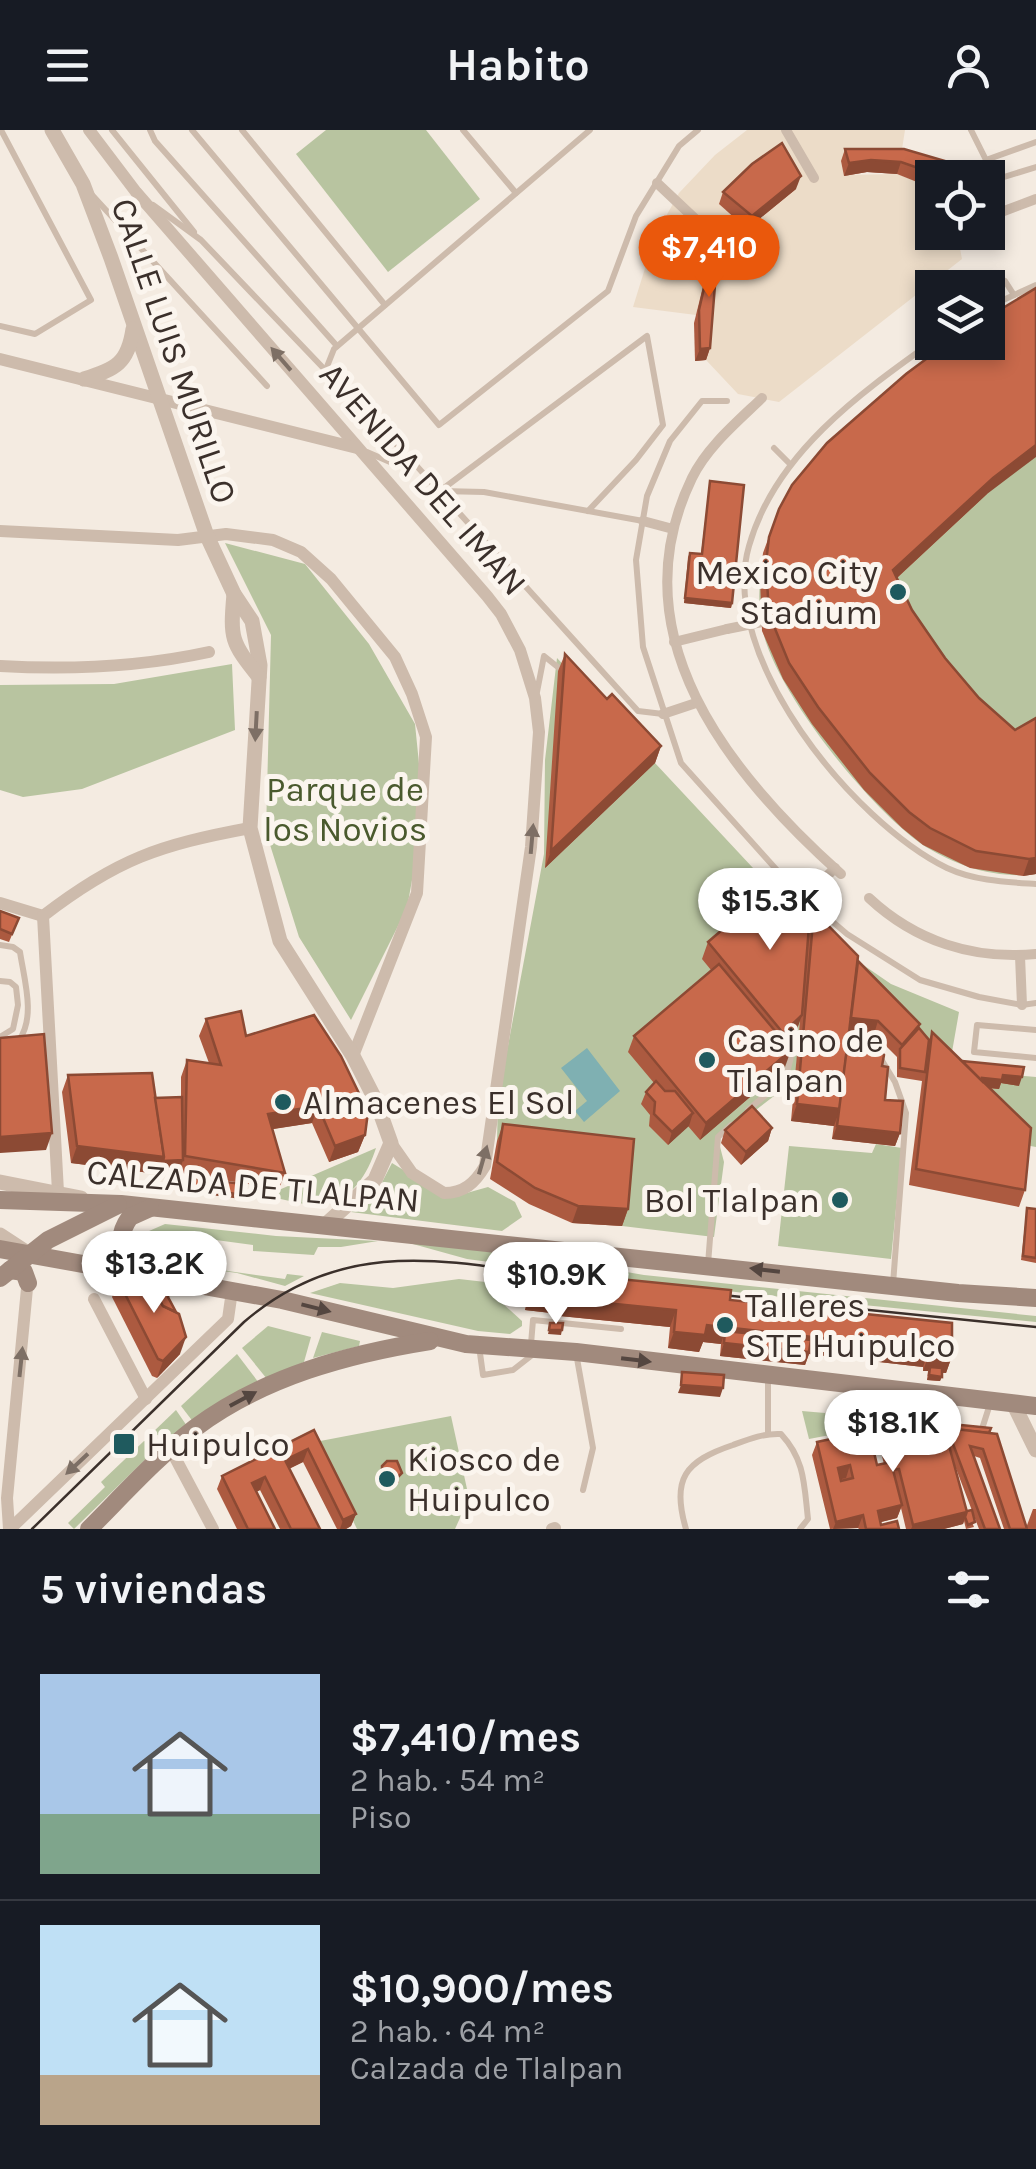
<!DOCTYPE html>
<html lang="es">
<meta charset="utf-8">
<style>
:root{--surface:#171b24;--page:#20242c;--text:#f1f3f6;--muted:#9ea1a6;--line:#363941;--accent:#ea580c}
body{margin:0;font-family:Karla,sans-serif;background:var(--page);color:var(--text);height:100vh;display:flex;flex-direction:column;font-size:38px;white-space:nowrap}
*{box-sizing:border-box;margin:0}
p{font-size:32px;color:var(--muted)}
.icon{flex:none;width:55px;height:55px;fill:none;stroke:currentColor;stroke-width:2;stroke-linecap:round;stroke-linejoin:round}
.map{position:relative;height:1399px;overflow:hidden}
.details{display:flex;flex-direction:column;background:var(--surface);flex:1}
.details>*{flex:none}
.buttons{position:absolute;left:915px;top:30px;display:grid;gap:20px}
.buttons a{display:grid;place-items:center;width:90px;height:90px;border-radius:0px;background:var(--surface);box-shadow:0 5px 15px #0003;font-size:50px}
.price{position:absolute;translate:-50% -85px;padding:0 22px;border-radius:35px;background:#fff;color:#222;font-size:32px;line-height:65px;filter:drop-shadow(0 2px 5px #0008)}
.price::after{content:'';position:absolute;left:50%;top:60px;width:30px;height:22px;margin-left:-15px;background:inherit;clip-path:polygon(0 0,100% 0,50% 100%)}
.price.active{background:var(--accent);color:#fff}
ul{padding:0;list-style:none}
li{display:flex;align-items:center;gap:30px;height:250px;padding:0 40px}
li+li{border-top:2px solid var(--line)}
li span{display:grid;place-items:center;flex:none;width:280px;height:200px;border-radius:0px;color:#555}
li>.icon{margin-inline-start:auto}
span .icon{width:120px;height:120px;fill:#fffc;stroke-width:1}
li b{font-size:42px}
h2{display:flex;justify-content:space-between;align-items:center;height:120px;padding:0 40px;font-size:42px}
header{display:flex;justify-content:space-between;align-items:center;height:130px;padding:0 40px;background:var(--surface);font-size:45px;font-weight:700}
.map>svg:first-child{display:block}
</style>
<header><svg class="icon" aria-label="menu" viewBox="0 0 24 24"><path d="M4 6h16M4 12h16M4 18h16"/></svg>Habito<svg class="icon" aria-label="person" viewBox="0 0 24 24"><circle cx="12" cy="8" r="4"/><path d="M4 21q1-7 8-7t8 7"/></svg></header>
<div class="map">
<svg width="1036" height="1399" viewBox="0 0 1036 1399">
<rect width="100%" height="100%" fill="#f4ebe1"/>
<g fill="#b8c4a0">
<polygon points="326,0 426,0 480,69 388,142 296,24"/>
<path d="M1036 172V744C997 749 959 737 926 717 873 683 773 560 762 497 754 452 764 411 786 372Z"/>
<polygon points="225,413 305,434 369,514 415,594 424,683 407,778 351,890 299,807 266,702 271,505"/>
<polygon points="557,528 808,797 891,854 959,882 949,939 1036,947 1036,1017 1025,1015 809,798 795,950 718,1009 724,1032 714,1107 622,1096 628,1026 497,1011 498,969 544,724 545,630"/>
<polygon points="232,534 235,600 82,659 23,667 0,660 0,555 114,554"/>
<polygon points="876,1014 902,1018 891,1129 778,1116 789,1016 872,1023"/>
<path d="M376 1018C368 1043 352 1071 322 1075 306 1077 282 1068 265 1066Z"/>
<polygon points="392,1033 449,1068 488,1057 515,1072 522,1087 502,1101 351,1082 377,1062"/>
<polygon points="165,1094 276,1106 378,1111 341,1117 318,1117 314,1125 253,1121 253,1115 149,1101"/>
<polygon points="402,1111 557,1130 644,1145 1036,1186 1036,1192 761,1165 527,1137 467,1129"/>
<polygon points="213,1134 214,1139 285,1149 287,1144 304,1146 285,1156 237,1143 178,1135"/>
<polygon points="459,1149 503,1154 501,1172 522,1191 522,1196 510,1204 478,1201 310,1163 340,1153 393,1158"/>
<polygon points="268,1196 311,1207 304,1232 267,1249 242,1218"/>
<polygon points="322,1202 360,1211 359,1216 313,1228"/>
<polygon points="237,1224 259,1253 194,1293 181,1276"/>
<polygon points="176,1280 187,1296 169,1307 151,1304"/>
<polygon points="802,1281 825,1283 830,1305 809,1309"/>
<polygon points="451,1286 469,1368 455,1399 357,1399 315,1312"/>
<polygon points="144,1311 162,1313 74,1399 68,1393 105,1357 101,1352"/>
</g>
<polygon fill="#ecdcc8" points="747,0 905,0 900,32 841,31 844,45 897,44 932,57 932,102 957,103 962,129 779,272 738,264 706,230 709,132 696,185 633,177 655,106 679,63 715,25"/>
<polygon fill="#7fb0b2" points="587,918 620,961 584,992 575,981 587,971 561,938"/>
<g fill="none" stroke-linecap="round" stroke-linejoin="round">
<g stroke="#cdbbac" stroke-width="6">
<polyline points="112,0 194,102"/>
<polyline points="150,0 155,11 337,216"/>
<polyline points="192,0 439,295 608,161 636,86 679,16 698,0"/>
<polyline points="242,0 385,175"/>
<polyline points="463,0 516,63"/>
<polyline points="971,0 986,30 1036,12"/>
<polyline points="988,52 1036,37"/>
<polyline points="93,66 267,256"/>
<polyline points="153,75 201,110 414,333 638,581 663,584"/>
<polyline points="1005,151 1014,165"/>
<polyline points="988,177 1036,155"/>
<polyline points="0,196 35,204 91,170 1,0"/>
<path d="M932 212C859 264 775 324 749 416 717 526 853 692 947 738 975 751 1006 752 1036 754"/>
<polyline points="326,239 334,219 590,0"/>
<polyline points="727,271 702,271 670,311 647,366 636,430 643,517 681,633 793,758 847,804 920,850 979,867 1022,875 1036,873"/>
<polyline points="774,318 789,333"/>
<polyline points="367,322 390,332 413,333"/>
<polyline points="440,361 647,206 663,295 636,330 588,381"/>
<polyline points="441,361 484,362 643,391"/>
<polyline points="537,562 544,526 564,542"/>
<path d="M0 815 13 817 20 822C24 849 36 887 19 910"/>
<polyline points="0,851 10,852 16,857 18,875 13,899 0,907"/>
<polyline points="1036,900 977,895 974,922 1036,928"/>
<polyline points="878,924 895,952 906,983 893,1154"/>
<path d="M748 980C777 954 792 952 792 910"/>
<polyline points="708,1134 718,1007 731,995"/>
<polyline points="531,1214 533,1190 621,1199"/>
<polyline points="479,1216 483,1245 513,1240 536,1222"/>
<polyline points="576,1223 593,1318 583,1360"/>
<polyline points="768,1249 768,1303"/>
<polyline points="940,1269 959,1301"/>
<polyline points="980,1305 990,1274"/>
<path d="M686 1399C671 1349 685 1331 733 1315 749 1309 764 1303 781 1304 805 1330 804 1354 808 1389L800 1399"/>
</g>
<g stroke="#cdbbac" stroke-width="10">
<polyline points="786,0 814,48"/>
<polyline points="657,53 725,117"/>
<polyline points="988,87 1036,69"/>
<path d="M762 268C737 292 707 317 692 348 616 505 729 644 841 744"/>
<polyline points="643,391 673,399"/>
<polyline points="674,512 727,499"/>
<polyline points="663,584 696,573"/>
<polyline points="805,768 835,738"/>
<path d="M869 768C915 811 973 830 1036 824"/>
<polyline points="1020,826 1022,875"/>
</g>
<g stroke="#cdbbac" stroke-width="12">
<path d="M89 0 136 62 487 466 501 484 520 520 535 568 539 602 531 717 485 1036C475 1053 464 1063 444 1063L412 1043 391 1013"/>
<polyline points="0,229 357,318"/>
<polyline points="0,401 178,410 226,404 273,410 301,422 331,449 395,527 412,564 426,607 417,763 353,926"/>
<path d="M0 536C70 540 140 537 209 522"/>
<polyline points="0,773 43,786"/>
<path d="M58 1062 43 786C117 729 159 715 250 698"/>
<polyline points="94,1169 146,1269"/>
<polyline points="171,1320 213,1399"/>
<polyline points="9,1399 7,1368 28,1148"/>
<polyline points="10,1399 228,1189 232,1161"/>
<polyline points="552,1399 555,1398"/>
</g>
<g stroke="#cdbbac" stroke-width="15">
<polyline points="52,0 83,54 111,128 207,406 234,464 252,491 260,535 250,698 280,811 353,926 376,971 391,1013 375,1050 325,1095"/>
<path d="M84 249C116 239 128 233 133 199"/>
<path d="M234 464C230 509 231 512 259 547"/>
<polyline points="0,1052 81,1068"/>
<polyline points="0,1105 26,1122"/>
<polyline points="1013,1273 1036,1320"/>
</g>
<g stroke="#a18a7d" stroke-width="18">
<polyline points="0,1070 121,1074 958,1163 1036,1168"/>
<polyline points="0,1119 282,1170 466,1214 576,1222 1036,1276"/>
<polyline points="10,1140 24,1142 28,1153"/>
<path d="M147 1144C124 1131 112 1112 130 1087L150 1078"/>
<polyline points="0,1148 48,1110 118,1075"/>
<path d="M89 1399C123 1365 157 1327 195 1298 263 1247 348 1224 430 1211"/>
</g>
<g stroke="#3b302b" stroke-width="2.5">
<polyline points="703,1163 1036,1197"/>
<path d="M32 1399 244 1192C353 1098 465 1136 593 1151"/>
</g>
<polyline stroke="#cdbbac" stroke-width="10" points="727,499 762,492"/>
</g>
<g fill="#ac5a40">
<polygon points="845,19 945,31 939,48 932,48 932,58 897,44 867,42 844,46 841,31"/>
<polygon points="796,59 747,99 719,74 723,62"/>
<polygon points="713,119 710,218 706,230 695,231 694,193 709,132"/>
<polygon points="710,351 732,473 731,478 684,473 688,427 690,423 701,424"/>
<polygon points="987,364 897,448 1036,744 1023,746 970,738 923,715 902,698 864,660 812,594 783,549 762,501 760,449 763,423 779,379"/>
<polygon points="565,524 607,569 661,616 655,633 545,738 558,541"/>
<polygon points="0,781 19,788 9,812 0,809"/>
<polygon points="814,781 929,910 932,902 962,931 1019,956 1001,953 999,959 989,958 1025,1060 1019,1077 909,1055 922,951 897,947 897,927 874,904 849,901 882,936 885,970 900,1003 895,1016 832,1009 834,994 834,996 791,991 800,890 796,902 784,913 785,937 700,1010 688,996 668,1015 649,996 650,985 641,974 646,962 654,953 628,922 634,906 711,840 702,829 708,812 809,794"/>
<polygon points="206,889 246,906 365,1005 358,1022 329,1032 312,993 272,999 285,1043 279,1059 179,1043 158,1044 71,1033 62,962 68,945 155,968 181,967 181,947 187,930 209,933 199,906"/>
<polygon points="503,994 628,1079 622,1096 572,1093 529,1074 490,1049 497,1011"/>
<polygon points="772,998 768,1011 741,1035 721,1013 725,1000"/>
<polygon points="1027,1078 1036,1079 1036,1133 1021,1130"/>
<polygon points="569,1144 730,1170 952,1226 946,1243 942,1243 940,1251 927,1250 928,1241 923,1241 923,1237 809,1224 805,1235 720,1226 721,1214 703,1212 699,1222 668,1218 670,1197 560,1186 560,1184 525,1180 529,1156 563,1160"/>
<polygon points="118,1150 155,1161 168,1167 180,1224 157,1248 152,1246 112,1167"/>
<polygon points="927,1293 945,1304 951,1294 989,1303 1026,1398 1033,1379 1036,1379 1036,1399 1004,1399 980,1328 974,1326 1000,1399 979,1399 952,1328 967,1381 974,1397 966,1399 964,1391 963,1394 944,1399 906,1399 901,1378 897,1388 881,1392 881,1395 899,1399 859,1399 858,1398 830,1399 812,1325 817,1312 855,1308 877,1335 884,1334 879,1315 884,1302 893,1300 895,1295"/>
<polygon points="314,1300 356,1384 351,1396 346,1399 337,1399 303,1332 289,1339 320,1399 280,1399 260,1360 256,1362 275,1399 237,1399 217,1359 222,1346"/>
<polygon points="382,1336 399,1352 392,1359 379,1354 379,1344"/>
</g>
<g fill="#8c4a34">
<polygon points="871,30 901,32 897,44 867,42 844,46 849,33"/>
<polygon points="801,46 796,59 747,99 752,86"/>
<polygon points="710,218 706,230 695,231 700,219"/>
<polygon points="1036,315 1036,327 987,364 887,457 893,440 993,348"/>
<polygon points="685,468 732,473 731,478 684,473"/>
<polygon points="661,616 655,633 545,738 551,721"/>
<polygon points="1036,728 1036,744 1023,746 1029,729"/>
<polygon points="802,885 796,902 777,920 783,903"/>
<polygon points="850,888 878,891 874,904 845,900"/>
<polygon points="791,920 785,937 700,1010 706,993"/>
<polygon points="1003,945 1022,947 1019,956 1001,953 999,959 981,957 982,948"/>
<polygon points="797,974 840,979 834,996 791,991"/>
<polygon points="318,976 312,993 261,1001 268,984"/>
<polygon points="693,983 689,996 668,1015 672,1002"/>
<polygon points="837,996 900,1003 895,1016 832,1009"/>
<polygon points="772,998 768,1011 741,1035 746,1022"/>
<polygon points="52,1003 46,1020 0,1023 0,1007"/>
<polygon points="365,1005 358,1022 329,1032 335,1016"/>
<polygon points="77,1016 164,1027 183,1030 179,1043 158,1044 71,1033"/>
<polygon points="190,1057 243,1065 241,1069 188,1062"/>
<polygon points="578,1076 628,1079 622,1096 572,1093"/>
<polygon points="566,1169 676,1180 670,1197 560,1186"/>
<polygon points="527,1176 562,1180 560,1184 525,1180"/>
<polygon points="707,1195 929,1220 923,1237 809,1224 805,1235 720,1226 724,1213 725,1201 721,1214 703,1212 699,1222 668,1218 674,1202"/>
<polygon points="549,1200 562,1200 561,1205 548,1204"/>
<polygon points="186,1207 180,1224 157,1248 163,1231"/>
<polygon points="929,1224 952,1226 946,1243 929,1241 930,1237 928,1241 923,1241"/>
<polygon points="929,1245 942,1247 940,1251 927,1250"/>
<polygon points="681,1255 723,1258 720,1267 678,1263"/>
<polygon points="308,1319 303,1332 280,1343 285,1330"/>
<polygon points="850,1335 846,1348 833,1351 838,1338"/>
<polygon points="265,1347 260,1360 248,1366 252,1353"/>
<polygon points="902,1375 897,1388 873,1394 878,1381"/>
<polygon points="967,1382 963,1394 944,1399 911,1399 913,1395"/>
<polygon points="356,1384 351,1396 346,1399 340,1399 343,1390"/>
<polygon points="863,1385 858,1398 833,1399 836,1392"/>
</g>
<g fill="#c8694b" stroke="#8c4a34" stroke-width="2.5" fill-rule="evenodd">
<polygon points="782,13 801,46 752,86 723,62 752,34"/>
<polygon points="845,19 904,19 945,31 938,45 901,32 871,30 849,33"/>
<polygon points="713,119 724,124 715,155 710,218 700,219 699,180"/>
<polygon points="1036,158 1036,315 993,348 893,440 912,480 945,528 979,568 1015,600 1036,588 1036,728 1029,729 976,721 930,698 909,682 870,643 818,577 789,533 769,484 766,433 769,407 779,379 792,355 827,313 906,244 949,212 988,212 988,187"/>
<polygon points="710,351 744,355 732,473 685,468 690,423 702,424"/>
<polygon points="565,524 607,569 612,564 661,616 551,721"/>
<polygon points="780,750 810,783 802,885 783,903 708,812"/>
<polygon points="0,781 19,788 12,804 0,799"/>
<polygon points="814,781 858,826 840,979 797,974"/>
<polygon points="858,831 920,894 902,915 878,891 851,888"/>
<polygon points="719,834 791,920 706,993 634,906"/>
<polygon points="241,881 246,906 314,885 341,926 368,982 365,1005 335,1016 318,976 268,984 285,1043 185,1026 187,930 221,935 206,889"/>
<polygon points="919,898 929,910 925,942 900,938 900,919"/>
<polygon points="849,902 864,904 884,925 882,936 888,937 885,970 903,971 900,1003 837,996"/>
<polygon points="932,902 1031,998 1025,1060 916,1039"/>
<polygon points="44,904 52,1003 0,1007 0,908"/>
<polygon points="962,931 1024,937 1022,947 1003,945 1002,950 982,948 982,951"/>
<polygon points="152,943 164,1027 77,1016 68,945"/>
<polygon points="656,951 665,961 675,961 693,983 672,1002 654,984 655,972 646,962"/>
<polygon points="182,967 183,1030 163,1031 164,1027 155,968"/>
<polygon points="752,976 772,998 746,1022 725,1000"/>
<polygon points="503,994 634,1009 628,1079 578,1076 535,1058 497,1032"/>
<polygon points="189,1048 244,1054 243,1065 190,1057"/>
<polygon points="1027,1078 1036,1079 1036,1128 1023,1126"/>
<polygon points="569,1144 731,1160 730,1170 952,1193 952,1226 929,1224 929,1220 707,1195 705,1205 674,1202 676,1180 566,1169"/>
<polygon points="121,1145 149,1148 163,1176 179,1184 186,1207 163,1231 158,1229 118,1150"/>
<polygon points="529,1156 564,1160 562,1180 527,1176"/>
<polygon points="155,1161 169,1161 168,1167 176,1182 163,1176"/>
<polygon points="550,1193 563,1193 562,1200 549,1200"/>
<polygon points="725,1201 811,1210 809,1222 724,1213"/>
<polygon points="930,1237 942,1238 942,1247 929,1245"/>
<polygon points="682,1242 724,1245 723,1258 681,1255"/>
<path d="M925 1288 927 1293 942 1290 967 1382 913 1395 899 1339 893 1340 902 1375 878 1381 881 1395 897 1391 899 1399H866L863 1385 836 1392 817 1312 854 1304 855 1308 870 1305 877 1335 891 1332 884 1302 896 1300 895 1295ZM850 1335 853 1348 841 1351 838 1338Z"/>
<polygon points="951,1294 991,1298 989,1303 951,1299"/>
<polygon points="947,1298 997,1304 1027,1399 1010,1399 983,1319 970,1316 1000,1399 985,1399"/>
<polygon points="314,1300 356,1384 343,1390 308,1319 285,1330 320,1399 291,1399 265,1347 252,1353 275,1399 248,1399 222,1346"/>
<polygon points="387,1331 397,1331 402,1343 395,1350 382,1346 382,1336"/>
<polygon points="972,1380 975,1392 968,1395 965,1387 967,1381"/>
</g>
<defs><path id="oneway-solid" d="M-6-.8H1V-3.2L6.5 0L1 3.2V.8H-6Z" transform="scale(2.5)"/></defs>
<g fill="#7d6f65">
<use href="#oneway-solid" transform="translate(281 229) rotate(-131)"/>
<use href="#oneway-solid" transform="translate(256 596) rotate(93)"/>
<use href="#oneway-solid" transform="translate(532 709) rotate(-85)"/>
<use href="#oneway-solid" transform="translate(483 1030) rotate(-74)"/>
<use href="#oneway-solid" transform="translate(21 1232) rotate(-84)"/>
<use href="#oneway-solid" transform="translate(77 1334) rotate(137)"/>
</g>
<g fill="#544640">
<use href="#oneway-solid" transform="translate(765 1140) rotate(-173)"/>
<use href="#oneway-solid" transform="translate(316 1178) rotate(14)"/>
<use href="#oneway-solid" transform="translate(636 1230) rotate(7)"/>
<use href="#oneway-solid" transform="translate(243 1269) rotate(-28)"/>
</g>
<g fill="#1f5a5e" stroke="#fbf5ee" stroke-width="4">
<circle cx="898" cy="462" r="10"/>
<circle cx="707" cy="930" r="10"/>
<circle cx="283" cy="972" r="10"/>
<circle cx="840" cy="1070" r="10"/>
<circle cx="725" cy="1195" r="10"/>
<rect x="112" y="1302" width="24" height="24" rx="5"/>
<circle cx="387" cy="1349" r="10"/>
</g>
<g text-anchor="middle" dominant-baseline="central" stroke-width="10" stroke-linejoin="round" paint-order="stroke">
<g font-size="35" fill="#3b302b" stroke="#fbf5ee">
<text transform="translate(174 221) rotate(71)">CALLE LUIS MURILLO</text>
<text transform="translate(423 349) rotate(49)">AVENIDA DEL IMAN</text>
<text transform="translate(253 1056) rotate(5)">CALZADA DE TLALPAN</text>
</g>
<g font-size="35" fill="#3b302b" stroke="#fbf5ee" text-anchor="start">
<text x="878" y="442" text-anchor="end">Mexico City<tspan x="878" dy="40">Stadium</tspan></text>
<text x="727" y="910">Casino de<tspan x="727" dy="40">Tlalpan</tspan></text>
<text x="303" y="972">Almacenes El Sol</text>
<text x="820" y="1070" text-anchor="end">Bol Tlalpan</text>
<text x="745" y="1175">Talleres<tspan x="745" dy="40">STE Huipulco</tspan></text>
<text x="146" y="1314">Huipulco</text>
<text x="407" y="1329">Kiosco de<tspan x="407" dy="40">Huipulco</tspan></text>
</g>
<g font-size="35" fill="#4a5a2e" stroke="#fbf5ee">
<text x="345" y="659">Parque de<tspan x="345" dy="40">los Novios</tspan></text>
</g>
</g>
</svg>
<div class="buttons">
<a><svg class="icon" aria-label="locate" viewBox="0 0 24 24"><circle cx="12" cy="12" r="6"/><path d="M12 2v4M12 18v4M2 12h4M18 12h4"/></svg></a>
<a><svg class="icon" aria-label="layers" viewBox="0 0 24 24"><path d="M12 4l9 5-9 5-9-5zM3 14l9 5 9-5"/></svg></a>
</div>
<b class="price active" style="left:709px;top:170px">$7,410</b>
<b class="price" style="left:770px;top:823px">$15.3K</b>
<b class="price" style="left:154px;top:1186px">$13.2K</b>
<b class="price" style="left:556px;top:1197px">$10.9K</b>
<b class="price" style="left:893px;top:1345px">$18.1K</b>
</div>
<section class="details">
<h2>5 viviendas<svg class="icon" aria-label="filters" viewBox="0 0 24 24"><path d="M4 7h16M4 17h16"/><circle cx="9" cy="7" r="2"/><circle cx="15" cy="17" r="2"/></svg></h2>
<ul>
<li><span style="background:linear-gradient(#a9c7e8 70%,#7fa58c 0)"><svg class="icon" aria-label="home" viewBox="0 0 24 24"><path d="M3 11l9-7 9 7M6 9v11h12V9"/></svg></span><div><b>$7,410/mes</b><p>2 hab. · 54 m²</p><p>Piso</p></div></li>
<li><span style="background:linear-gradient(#bfe0f5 75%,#b9a48a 0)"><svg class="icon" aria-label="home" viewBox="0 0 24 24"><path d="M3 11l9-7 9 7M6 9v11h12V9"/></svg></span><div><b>$10,900/mes</b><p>2 hab. · 64 m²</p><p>Calzada de Tlalpan</p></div></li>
</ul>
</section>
